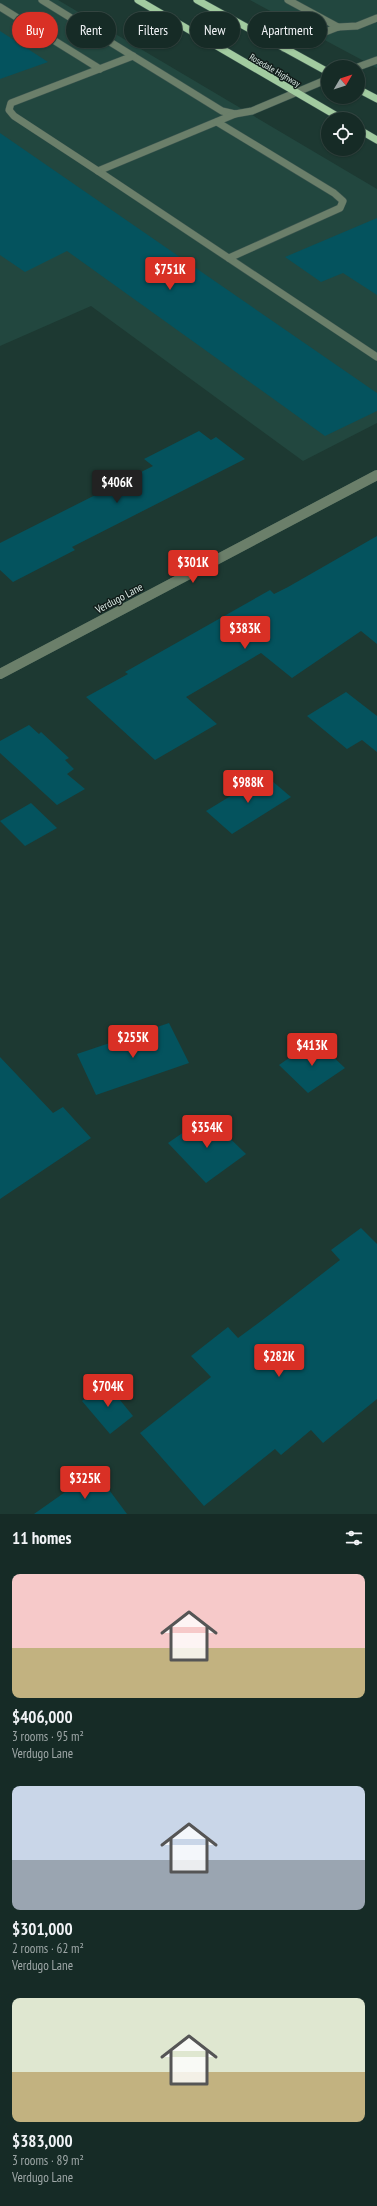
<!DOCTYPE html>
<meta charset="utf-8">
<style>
:root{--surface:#162b26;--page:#233732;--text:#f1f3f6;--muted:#9ea7a7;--line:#354743;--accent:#d93025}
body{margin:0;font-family:"PT Sans Narrow",sans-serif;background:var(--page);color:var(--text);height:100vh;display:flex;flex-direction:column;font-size:15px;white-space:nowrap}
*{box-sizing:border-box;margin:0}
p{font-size:13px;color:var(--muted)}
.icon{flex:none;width:22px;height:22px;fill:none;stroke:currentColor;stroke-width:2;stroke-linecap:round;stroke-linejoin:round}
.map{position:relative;height:1514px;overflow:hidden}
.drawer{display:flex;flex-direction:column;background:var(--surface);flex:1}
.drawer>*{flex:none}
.banner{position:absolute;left:12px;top:12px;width:353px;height:36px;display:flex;gap:8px}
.needle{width:26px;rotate:51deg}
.fabs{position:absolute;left:321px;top:60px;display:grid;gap:8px}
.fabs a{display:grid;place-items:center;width:44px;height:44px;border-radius:50%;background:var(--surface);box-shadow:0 1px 3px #0004,0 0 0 1px var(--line);font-size:20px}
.price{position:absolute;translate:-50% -34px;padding:0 9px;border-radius:4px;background:var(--accent);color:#fff;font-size:13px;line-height:26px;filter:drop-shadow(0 1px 2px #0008)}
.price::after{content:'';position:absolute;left:50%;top:24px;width:12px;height:9px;margin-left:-6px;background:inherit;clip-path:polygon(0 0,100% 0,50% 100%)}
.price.current{background:#222;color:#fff}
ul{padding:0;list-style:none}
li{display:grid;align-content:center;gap:8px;height:212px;padding:0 12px}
li span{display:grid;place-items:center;height:124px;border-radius:8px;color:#555}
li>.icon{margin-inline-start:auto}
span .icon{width:72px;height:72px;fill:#fffc;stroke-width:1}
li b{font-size:17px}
h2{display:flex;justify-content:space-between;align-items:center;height:48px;padding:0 12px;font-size:17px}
.pill{padding:0 14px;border-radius:18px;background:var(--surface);box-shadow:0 1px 3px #0004,0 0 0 1px var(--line);font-size:14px;line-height:36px}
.pill.current{background:var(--accent);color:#fff}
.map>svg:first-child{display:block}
</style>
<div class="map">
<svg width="377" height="1514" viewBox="0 0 377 1514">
<rect width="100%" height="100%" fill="#1d3932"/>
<g fill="#22473f">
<polygon points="0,0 58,0 377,189 377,423 303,461 91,306 0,346"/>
<polygon points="250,0 377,0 377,68"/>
</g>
<g fill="#04535e">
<polygon points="0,31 48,62 0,79"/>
<polygon points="0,133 377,393 377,411 325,436 67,251 25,272 0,255"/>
<polygon points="377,218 377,295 343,273 321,282 285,257"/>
<polygon points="199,431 211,440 216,437 245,459 72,547 75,550 13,582 0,570 0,543 153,466 144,459"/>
<polygon points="377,536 377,644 361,631 292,678 261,653 186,697 217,724 155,760 86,697 128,674 125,672 270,590 274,594 288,587"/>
<polygon points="346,692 377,716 377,752 362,740 347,749 307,716"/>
<polygon points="29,725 39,734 41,732 69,758 65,760 74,769 67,774 85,789 57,805 0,753 0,741"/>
<polygon points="265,775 291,797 232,834 206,811"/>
<polygon points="31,803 57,828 25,846 0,821"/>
<polygon points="169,1023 189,1063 96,1095 77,1054"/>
<polygon points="315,1040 345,1068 308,1093 279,1065"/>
<polygon points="0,1057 53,1113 63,1107 91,1138 0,1199"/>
<polygon points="207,1116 246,1154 206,1183 168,1143"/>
<polygon points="361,1228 377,1244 377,1399 323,1443 311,1430 281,1455 275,1449 204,1506 140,1433 211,1377 191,1356 228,1327 238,1338 269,1315 340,1260 331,1250"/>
<polygon points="106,1383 133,1416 110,1434 82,1401"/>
<polygon points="95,1471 127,1514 34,1514"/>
</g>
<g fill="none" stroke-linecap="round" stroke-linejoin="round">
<defs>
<g id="minor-far1">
<polyline points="42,0 222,111 235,114 252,111 328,79"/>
<polyline points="288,0 338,27"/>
<polyline points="0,7 100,69"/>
<polyline points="284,48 338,27 357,26 377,18"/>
<polyline points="358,67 377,60"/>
<polyline points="235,114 98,171 377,357"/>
<polyline points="217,122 334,193 343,201 340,208 229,258"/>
<polyline points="98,171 14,116 9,110 11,103 133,56"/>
</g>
<polyline id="minor" points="0,674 377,475"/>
<g id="major">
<polyline points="138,0 342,119"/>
<polyline points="197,0 328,72"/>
<polyline points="358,89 377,99"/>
<polyline points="358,129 377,140"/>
</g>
</defs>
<use href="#minor-far1" stroke="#3b554f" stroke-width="8"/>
<use href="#minor" stroke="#3b554f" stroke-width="10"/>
<use href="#major" stroke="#3b554f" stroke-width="8"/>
<use href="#minor-far1" stroke="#6b7f6a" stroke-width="7"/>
<use href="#minor" stroke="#6b7f6a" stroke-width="10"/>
<use href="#major" stroke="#a2cba0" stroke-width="7"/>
</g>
<g text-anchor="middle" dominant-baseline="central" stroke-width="3" stroke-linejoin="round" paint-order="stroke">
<g font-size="9" fill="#daeae5" stroke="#111d1a">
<text transform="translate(275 70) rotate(30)">Rosedale Highway</text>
</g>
<g font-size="11" fill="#daeae5" stroke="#111d1a">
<text transform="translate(119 598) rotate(-28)">Verdugo Lane</text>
</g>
</g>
</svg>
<div class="fabs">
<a><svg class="needle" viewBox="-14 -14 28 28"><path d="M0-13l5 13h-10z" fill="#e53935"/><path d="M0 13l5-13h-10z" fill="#9ea7a7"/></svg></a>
<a><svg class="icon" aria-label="locate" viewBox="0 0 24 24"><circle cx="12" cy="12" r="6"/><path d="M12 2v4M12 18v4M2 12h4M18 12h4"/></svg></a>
</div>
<b class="price" style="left:170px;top:291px">$751K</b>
<b class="price current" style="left:117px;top:504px">$406K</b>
<b class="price" style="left:193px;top:584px">$301K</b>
<b class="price" style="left:245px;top:650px">$383K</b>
<b class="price" style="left:248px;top:804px">$988K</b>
<b class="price" style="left:133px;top:1059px">$255K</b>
<b class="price" style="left:312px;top:1067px">$413K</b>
<b class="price" style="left:207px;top:1149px">$354K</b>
<b class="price" style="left:279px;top:1378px">$282K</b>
<b class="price" style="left:108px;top:1408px">$704K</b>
<b class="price" style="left:85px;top:1500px">$325K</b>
<div class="banner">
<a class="pill current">Buy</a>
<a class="pill">Rent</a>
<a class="pill">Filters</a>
<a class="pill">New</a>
<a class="pill">Apartment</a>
</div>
</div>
<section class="drawer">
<h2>11 homes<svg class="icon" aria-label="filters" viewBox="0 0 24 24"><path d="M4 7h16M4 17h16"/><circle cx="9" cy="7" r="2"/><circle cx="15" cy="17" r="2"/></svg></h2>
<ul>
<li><span style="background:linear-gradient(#f6c9c9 60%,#c2b280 0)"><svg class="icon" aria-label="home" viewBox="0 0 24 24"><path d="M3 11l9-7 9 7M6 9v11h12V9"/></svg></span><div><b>$406,000</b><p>3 rooms · 95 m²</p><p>Verdugo Lane</p></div></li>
<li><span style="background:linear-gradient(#c9d6e8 60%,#9aa5b1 0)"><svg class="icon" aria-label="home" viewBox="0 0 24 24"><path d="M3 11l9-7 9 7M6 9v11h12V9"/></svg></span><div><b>$301,000</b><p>2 rooms · 62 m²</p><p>Verdugo Lane</p></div></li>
<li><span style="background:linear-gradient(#dfe7d0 60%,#c2b280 0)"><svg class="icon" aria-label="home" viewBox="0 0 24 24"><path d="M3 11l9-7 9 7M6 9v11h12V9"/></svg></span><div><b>$383,000</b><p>3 rooms · 89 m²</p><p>Verdugo Lane</p></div></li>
</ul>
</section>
